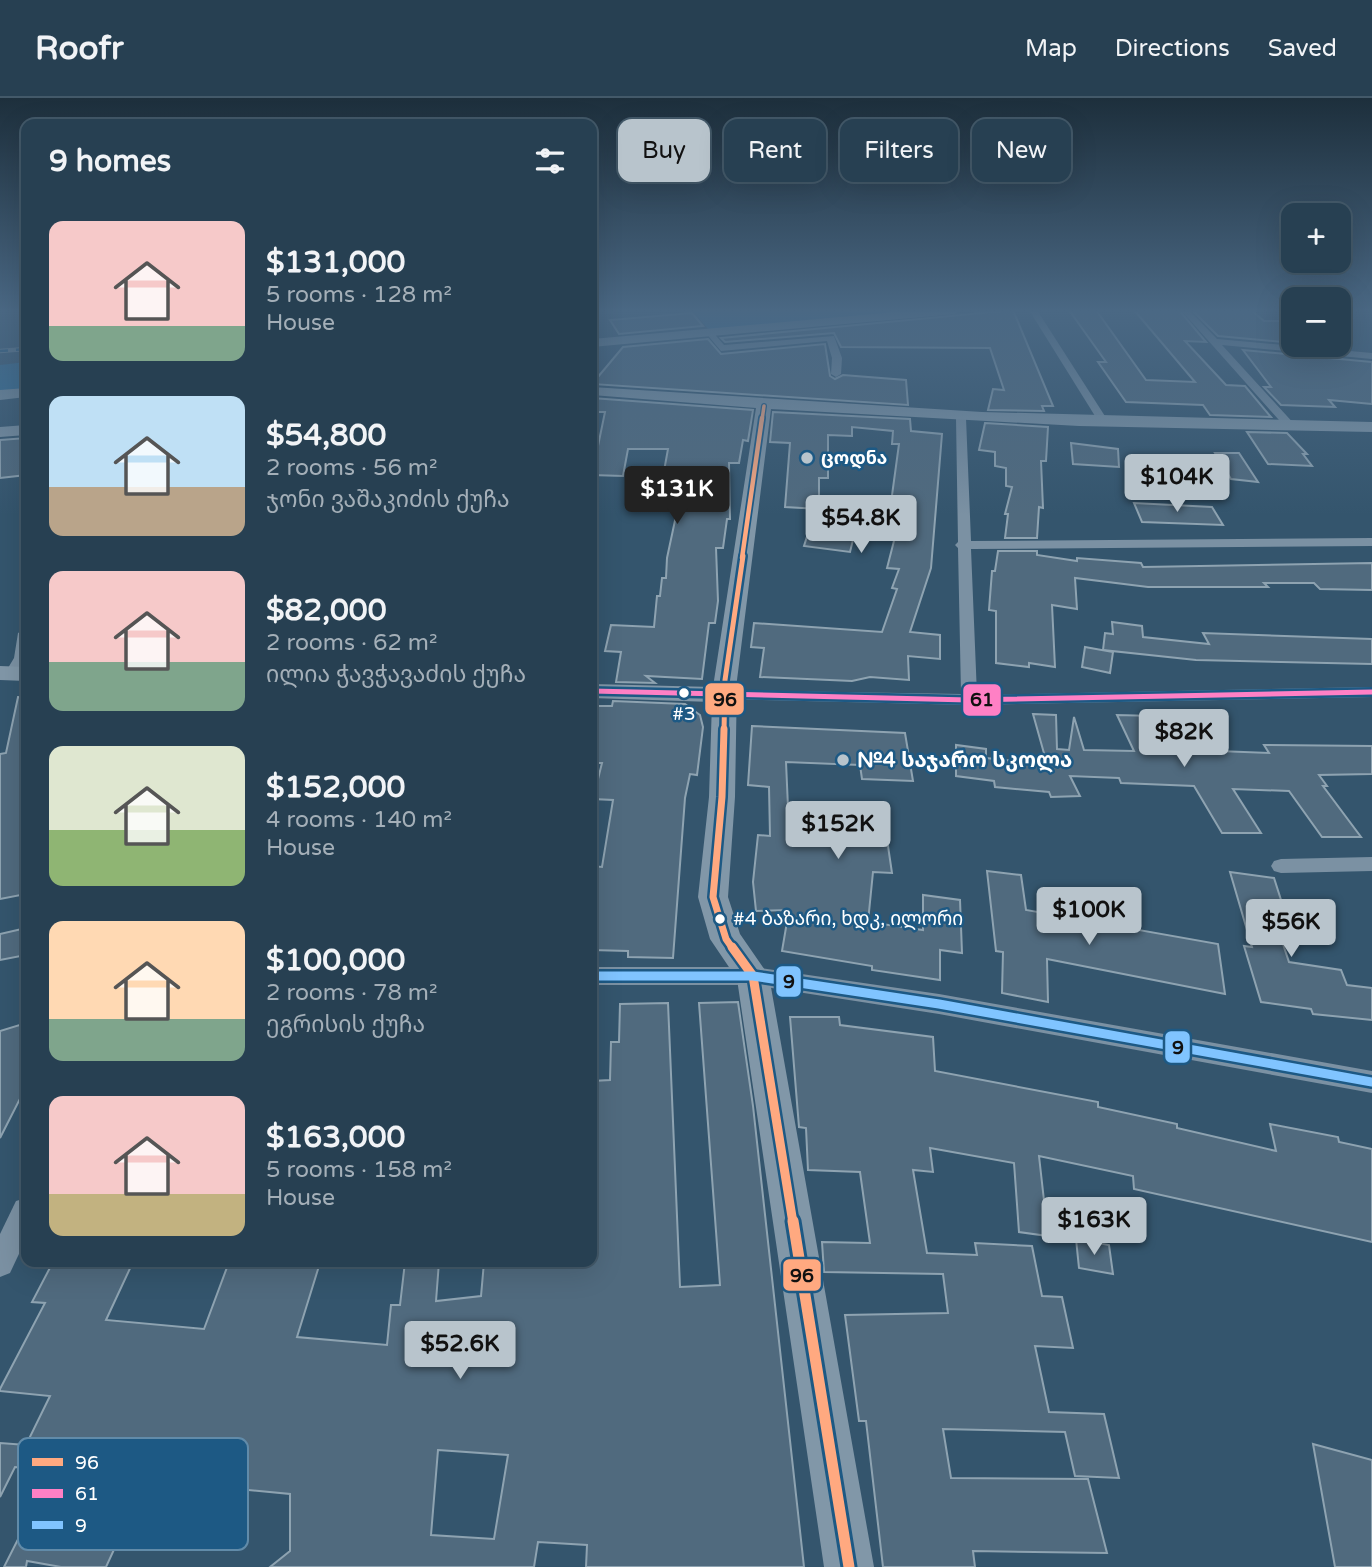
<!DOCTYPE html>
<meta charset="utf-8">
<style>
:root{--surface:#274052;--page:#2f4759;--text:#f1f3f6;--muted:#a4afb8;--line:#435969;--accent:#b8c4cc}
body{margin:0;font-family:"Varela Round","Noto Sans Georgian",sans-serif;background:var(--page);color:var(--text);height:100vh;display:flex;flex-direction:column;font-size:26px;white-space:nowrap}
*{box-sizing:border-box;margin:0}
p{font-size:23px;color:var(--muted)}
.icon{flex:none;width:38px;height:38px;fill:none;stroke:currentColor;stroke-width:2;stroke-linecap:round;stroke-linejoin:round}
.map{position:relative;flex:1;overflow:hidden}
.panel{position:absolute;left:21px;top:21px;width:576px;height:1148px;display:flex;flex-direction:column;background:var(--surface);border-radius:14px;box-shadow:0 7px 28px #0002,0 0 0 2px var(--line)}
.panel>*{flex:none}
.hud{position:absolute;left:618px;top:21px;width:649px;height:63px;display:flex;gap:14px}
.buttons{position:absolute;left:1281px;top:105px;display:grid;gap:14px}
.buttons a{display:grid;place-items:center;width:70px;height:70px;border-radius:14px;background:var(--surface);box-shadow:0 7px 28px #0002,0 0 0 2px var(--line);font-size:35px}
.price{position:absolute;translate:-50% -60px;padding:0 16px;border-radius:7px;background:var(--accent);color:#111;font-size:23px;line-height:46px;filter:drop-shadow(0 2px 4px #0008)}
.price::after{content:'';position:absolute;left:50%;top:42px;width:21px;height:16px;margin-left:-10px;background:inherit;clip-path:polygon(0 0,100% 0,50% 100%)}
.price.current{background:#222;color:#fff}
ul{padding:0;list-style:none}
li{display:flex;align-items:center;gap:21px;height:175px;padding:0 28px}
li span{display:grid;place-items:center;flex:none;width:196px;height:140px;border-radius:14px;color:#555}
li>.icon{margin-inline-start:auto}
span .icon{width:84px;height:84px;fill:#fffc;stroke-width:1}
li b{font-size:30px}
h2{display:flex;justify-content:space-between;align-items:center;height:84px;padding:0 28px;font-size:30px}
.tag{padding:0 24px;border-radius:14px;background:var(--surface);box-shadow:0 7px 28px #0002,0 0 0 2px var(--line);font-size:24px;line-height:63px}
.tag.current{background:var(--accent);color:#111}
header{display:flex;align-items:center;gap:42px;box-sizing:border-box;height:98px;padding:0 35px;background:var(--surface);border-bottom:2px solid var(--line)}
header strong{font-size:33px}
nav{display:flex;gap:38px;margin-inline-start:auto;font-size:24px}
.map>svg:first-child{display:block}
</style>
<header>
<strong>Roofr</strong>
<nav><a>Map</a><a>Directions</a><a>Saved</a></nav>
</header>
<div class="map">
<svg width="1372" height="1469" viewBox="0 0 1372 1469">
<rect width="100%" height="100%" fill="#34556d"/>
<g fill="#2d6e9a">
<polygon points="692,212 931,212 709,232"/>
<polygon points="26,264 26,292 0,294 0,267"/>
</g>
<g fill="#506a7e" stroke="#8ea3b1" stroke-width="2" fill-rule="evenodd">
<polygon points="1013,212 1053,308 1042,308 1044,313 988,312 993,291 1004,292 990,250 841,249 834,235 725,244 721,240"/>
<polygon points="1069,212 1096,212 1146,282 1195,284 1134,212 1179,212 1206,244 1185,243 1226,287 1245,288 1271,319 1210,317 1203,307 1126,304 1098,264 1106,264"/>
<polygon points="1192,212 1251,212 1264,223 1293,223 1293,245 1218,238"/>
<polygon points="692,215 703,228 619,236 610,222"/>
<polygon points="708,241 721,256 825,246 830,278 835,281 843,277 906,282 908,307 592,286 623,249"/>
<polygon points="1243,252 1372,264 1372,306 1329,302 1335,309 1281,307 1264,289 1271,289"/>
<polygon points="592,300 753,312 748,343 743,342 739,365 729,365 730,421 727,421 723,450 716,450 718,503 715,525 709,525 702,581 646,578 655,585 616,584 621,554 605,553 611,527 654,529 657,498 660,498 662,480 666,480 667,460 683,385 662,384 668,351 628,351 623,378 592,377 605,314 592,314"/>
<polygon points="773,314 910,321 911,333 942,336 931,470 910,534 940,537 940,561 908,558 909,582 870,579 852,583 760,579 764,550 751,549 754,525 882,534 897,491 892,490 899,471 887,470 896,435 887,434 899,346 892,346 893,333 852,329 852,338 828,337 828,380 819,380 819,411 785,409 790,345 770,344"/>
<polygon points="985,325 1048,329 1046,363 1041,363 1043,410 1039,409 1037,440 1005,440 1008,416 1005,416 1012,389 1006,388 1006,370 995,368 995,354 979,352"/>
<polygon points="1247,334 1287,335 1307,356 1303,356 1312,368 1268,366"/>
<polygon points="26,340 26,377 0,380 0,342"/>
<polygon points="1071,345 1118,351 1119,369 1073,366"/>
<polygon points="1215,355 1239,355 1258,384 1231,381"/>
<polygon points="1134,405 1212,409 1223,427 1142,424"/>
<polygon points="813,420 857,426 850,454 804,448"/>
<polygon points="998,453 1037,453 1037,457 1077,463 1077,460 1141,465 1143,469 1372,465 1372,492 1320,491 1314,485 1264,485 1268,489 1148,489 1075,480 1077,511 1052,507 1055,569 1029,565 1029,569 996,565 996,513 989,512 992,473 995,473"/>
<polygon points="1112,524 1142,528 1143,539 1209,546 1203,535 1372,541 1372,566 1196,562 1103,552 1105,535 1113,536"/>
<polygon points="1085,549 1113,554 1110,575 1082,569"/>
<polygon points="18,599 26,600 26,796 0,801 0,656 6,655"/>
<polygon points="613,603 685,606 700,617 703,629 697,677 690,676 685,700 673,860 628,859 628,853 592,852 592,768 602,769 613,702 593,701 602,665 592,665 592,608 612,608"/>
<polygon points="1033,616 1056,617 1057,651 1069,652 1074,619 1084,652 1134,653 1117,617 1196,619 1218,653 1269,655 1264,647 1372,648 1372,676 1319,677 1327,688 1323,688 1361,739 1322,739 1289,693 1233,691 1261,735 1222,735 1194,688 1121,685 1119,680 1070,678 1080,698 1051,699 1049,694 995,689 994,683 956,678 956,647 986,651 986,660 1047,666"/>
<polygon points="752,628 905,635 913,683 862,681 860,667 786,664 788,709 808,710 810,741 824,742 824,747 888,748 892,775 873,774 868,824 923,832 923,797 960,802 962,855 940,852 940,882 872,872 872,868 782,853 789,812 756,813 753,784 758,737 770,738 769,689 748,687"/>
<polygon points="987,773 1021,777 1026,812 1218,846 1225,896 1047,861 1048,904 1002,895 1003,854 996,853"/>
<polygon points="1230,774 1274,780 1289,827 1276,825 1289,864 1341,872 1347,887 1372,890 1372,922 1313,916 1311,911 1261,904 1244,848 1252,849"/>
<polygon points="26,830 26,857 0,862 0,836"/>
<path d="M738 904 753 1008 804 1469H586L587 1447 538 1444 534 1469H270L290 1453V1396L146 1382 106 1469H61L27 1463 26 1469H4L53 1372 15 1369 0 1399V1345L26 1347 50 1298 0 1293V1291L45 1205 32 1204 53 1164H133L106 1222 204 1231 229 1164 319 1168 297 1239 387 1247 391 1207H400L405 1164H439L436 1203 481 1198 484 1164H592V983L610 982 611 944H619L620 906 668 905 680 1189 720 1187 699 905ZM438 1352 508 1357 494 1441 431 1437Z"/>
<polygon points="790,919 839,919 840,927 933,939 935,973 1098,1004 1098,1009 1177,1026 1177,1030 1276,1053 1270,1026 1338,1039 1339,1044 1372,1051 1372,1144 1134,1091 1133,1078 1039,1058 1048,1138 1019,1134 1014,1065 930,1050 933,1074 913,1072 927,1155 977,1157 975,1145 1032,1148 1042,1198 1062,1199 1073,1250 1035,1248 1049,1314 1104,1316 1119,1380 1075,1378 1065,1334 943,1331 951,1380 1088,1381 1107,1455 973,1453 975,1469 883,1469 866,1323 859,1323 845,1217 948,1215 943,1176 824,1174 822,1144 870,1145 860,1074 808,1072 806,1030 799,1029"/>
<polygon points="26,925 26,989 0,1040 0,933"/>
<polygon points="1076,1141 1109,1147 1113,1176 1079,1170"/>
<polygon points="1313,1346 1372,1362 1372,1469 1335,1469"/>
</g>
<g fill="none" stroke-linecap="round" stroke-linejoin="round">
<g fill="#7b91a3" fill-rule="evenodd">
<polygon points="1029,212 1037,212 1110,326 1109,328 1100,326"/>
<polygon points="1181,212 1189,212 1217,241 1372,255 1372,261 1222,247 1297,329 1287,331"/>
<polygon points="710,231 724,247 834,238 842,260 841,276 836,279 831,276 832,260 827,243 721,253 705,234"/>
<polygon points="961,317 966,320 971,443 1372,440 1372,448 971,451 977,597 1372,589 1372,599 969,607 719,601 717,597 725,592 961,596 958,450 955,447 958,444 956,320"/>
<polygon points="26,531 26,566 19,578 7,578 5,575 14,560 18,535"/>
<polygon points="1372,759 1372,773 1281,775 1274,773 1271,768 1274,763 1281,761"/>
<polygon points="592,869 753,869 939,896 1372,973 1372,995 939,916 753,887 592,887"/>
<polygon points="26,1100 26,1141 10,1175 0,1179 0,1136 16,1103"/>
</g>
<g fill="#8197a8" fill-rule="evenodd">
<polygon points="918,212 961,212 955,216 592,249 592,241"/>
<polygon points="592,289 982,314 1372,324 1372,334 1079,328 771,311 737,582 735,699 728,799 740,836 769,878 874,1469 824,1469 737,881 710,841 698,799 709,699 712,604 592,600 592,586 713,589 756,310 592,297"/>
<polygon points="26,290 26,299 0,302 0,292"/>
<polygon points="26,327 26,337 0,339 0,329"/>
<polygon points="0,568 26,569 26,583 0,582"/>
</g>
<defs>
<g id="rail">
<polyline points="605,212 614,212"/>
<polyline points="0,253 26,251"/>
</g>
</defs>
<use href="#rail" stroke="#7b91a2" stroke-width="4.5"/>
<use href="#rail" stroke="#1d5984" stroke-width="2.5" stroke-dasharray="8" stroke-linecap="butt"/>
<defs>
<polyline id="bus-1-far5" points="762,322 764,308"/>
<polyline id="bus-1-far4" points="742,460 762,320"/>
<polyline id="bus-1-far3" points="724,633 725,582 743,458"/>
<polyline id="bus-1-far2" points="724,631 722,699 713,799 726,841 733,851"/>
<polyline id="bus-1-far1" points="732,849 753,878 793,1125"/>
<polyline id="bus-1" points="793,1123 849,1469"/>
<polyline id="bus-2" points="592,593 969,602 1372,594"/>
<polyline id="bus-3" points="592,878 753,878 939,906 1372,984"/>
</defs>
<use href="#bus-1-far5" stroke="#1d5984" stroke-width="6"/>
<use href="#bus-1-far4" stroke="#1d5984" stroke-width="8"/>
<use href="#bus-1-far3" stroke="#1d5984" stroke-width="10"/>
<use href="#bus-1-far2" stroke="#1d5984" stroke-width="12"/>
<use href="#bus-1-far1" stroke="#1d5984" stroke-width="14"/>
<use href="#bus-1" stroke="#1d5984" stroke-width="17"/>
<use href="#bus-2" stroke="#1d5984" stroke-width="10"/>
<use href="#bus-3" stroke="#1d5984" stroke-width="14"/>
<use href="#bus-1-far5" stroke="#ffa980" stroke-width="3.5"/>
<use href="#bus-1-far4" stroke="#ffa980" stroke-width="4.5"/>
<use href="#bus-1-far3" stroke="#ffa980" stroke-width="5"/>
<use href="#bus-1-far2" stroke="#ffa980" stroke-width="7"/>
<use href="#bus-1-far1" stroke="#ffa980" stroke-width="9"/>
<use href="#bus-1" stroke="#ffa980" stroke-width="11"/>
<use href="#bus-2" stroke="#ff80c5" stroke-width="5"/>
<use href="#bus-3" stroke="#80c4ff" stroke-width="9"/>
</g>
<linearGradient id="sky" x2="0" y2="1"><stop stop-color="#1d2f3c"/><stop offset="0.51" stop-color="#4a6884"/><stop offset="1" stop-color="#4a6884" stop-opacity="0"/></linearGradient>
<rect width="1372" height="417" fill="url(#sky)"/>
<g fill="#b8c4cc" stroke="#1d5984" stroke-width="2.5">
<circle cx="807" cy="360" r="7"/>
<circle cx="843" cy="662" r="7"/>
</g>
<g fill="#fff" stroke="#1d5984" stroke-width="2.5">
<circle cx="684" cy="595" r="6"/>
<circle cx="720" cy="821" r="6"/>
</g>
<g text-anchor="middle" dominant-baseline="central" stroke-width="5" stroke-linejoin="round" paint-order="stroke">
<g font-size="18" font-weight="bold" fill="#fff" stroke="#1d5984" text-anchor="start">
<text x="821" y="360">ცოდნა</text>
</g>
<g font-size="19" fill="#fff" stroke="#1d5984">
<text x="684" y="616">#3</text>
<text x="733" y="821" text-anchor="start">#4 ბაზარი, ხდკ, ილორი</text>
</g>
<g font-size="21" font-weight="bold" fill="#fff" stroke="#1d5984" text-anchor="start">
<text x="857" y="662">№4 საჯარო სკოლა</text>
</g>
</g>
<rect x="18" y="1340" width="230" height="112" rx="10" fill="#1d5984" stroke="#618ba9" stroke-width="2"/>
<rect x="32" y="1360" width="31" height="8" fill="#ffa980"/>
<rect x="32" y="1391" width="31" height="9" fill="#ff80c5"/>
<rect x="32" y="1423" width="31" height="8" fill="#80c4ff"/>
<g font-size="19" fill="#fff">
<text x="75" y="1371">96</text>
<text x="75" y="1402">61</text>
<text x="75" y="1434">9</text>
</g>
<g stroke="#1d5984" stroke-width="2.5">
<rect x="704" y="584" width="41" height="34" rx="7" fill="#ffa980"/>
<rect x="962" y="585" width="40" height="34" rx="7" fill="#ff80c5"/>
<rect x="775" y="867" width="27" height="33" rx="7" fill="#80c4ff"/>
<rect x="1164" y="932" width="27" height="34" rx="7" fill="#80c4ff"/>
<rect x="782" y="1160" width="40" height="34" rx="7" fill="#ffa980"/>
</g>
<g font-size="19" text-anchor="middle" font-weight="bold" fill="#111">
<text x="725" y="608">96</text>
<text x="982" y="608">61</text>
<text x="789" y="890">9</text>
<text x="1178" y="956">9</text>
<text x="802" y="1184">96</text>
</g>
</svg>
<div class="buttons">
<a>+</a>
<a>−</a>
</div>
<b class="price" style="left:1177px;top:416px">$104K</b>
<b class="price current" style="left:677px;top:428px">$131K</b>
<b class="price" style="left:861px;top:457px">$54.8K</b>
<b class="price" style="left:1184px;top:671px">$82K</b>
<b class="price" style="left:838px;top:763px">$152K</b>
<b class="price" style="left:1089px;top:849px">$100K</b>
<b class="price" style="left:1291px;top:861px">$56K</b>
<b class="price" style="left:1094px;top:1159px">$163K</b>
<b class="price" style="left:460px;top:1283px">$52.6K</b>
<div class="hud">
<a class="tag current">Buy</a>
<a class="tag">Rent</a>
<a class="tag">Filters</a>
<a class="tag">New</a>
</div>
<section class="panel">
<h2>9 homes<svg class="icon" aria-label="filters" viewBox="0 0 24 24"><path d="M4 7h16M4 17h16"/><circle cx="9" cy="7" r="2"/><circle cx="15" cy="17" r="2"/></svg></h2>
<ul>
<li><span style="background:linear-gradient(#f6c9c9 75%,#7fa58c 0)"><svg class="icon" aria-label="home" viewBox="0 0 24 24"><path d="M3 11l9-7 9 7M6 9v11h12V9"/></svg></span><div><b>$131,000</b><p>5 rooms · 128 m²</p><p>House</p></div></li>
<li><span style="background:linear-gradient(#bfe0f5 65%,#b9a48a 0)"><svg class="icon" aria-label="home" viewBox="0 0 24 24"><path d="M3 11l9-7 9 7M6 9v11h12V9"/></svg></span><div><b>$54,800</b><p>2 rooms · 56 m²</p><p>ჯონი ვაშაკიძის ქუჩა</p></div></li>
<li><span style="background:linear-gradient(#f6c9c9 65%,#7fa58c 0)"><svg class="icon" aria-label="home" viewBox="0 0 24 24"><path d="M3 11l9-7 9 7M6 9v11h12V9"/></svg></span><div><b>$82,000</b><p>2 rooms · 62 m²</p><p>ილია ჭავჭავაძის ქუჩა</p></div></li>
<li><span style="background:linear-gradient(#dfe7d0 60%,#8fb573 0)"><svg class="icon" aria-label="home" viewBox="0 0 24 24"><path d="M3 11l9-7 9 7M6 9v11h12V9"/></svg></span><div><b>$152,000</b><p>4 rooms · 140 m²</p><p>House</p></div></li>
<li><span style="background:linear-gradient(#ffd9b3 70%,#7fa58c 0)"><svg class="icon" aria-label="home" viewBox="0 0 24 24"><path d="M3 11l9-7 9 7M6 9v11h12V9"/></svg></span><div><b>$100,000</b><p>2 rooms · 78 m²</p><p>ეგრისის ქუჩა</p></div></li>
<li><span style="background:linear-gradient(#f6c9c9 70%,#c2b280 0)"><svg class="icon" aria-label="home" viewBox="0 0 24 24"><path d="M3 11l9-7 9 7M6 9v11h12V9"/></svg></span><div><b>$163,000</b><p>5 rooms · 158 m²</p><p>House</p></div></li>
</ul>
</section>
</div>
